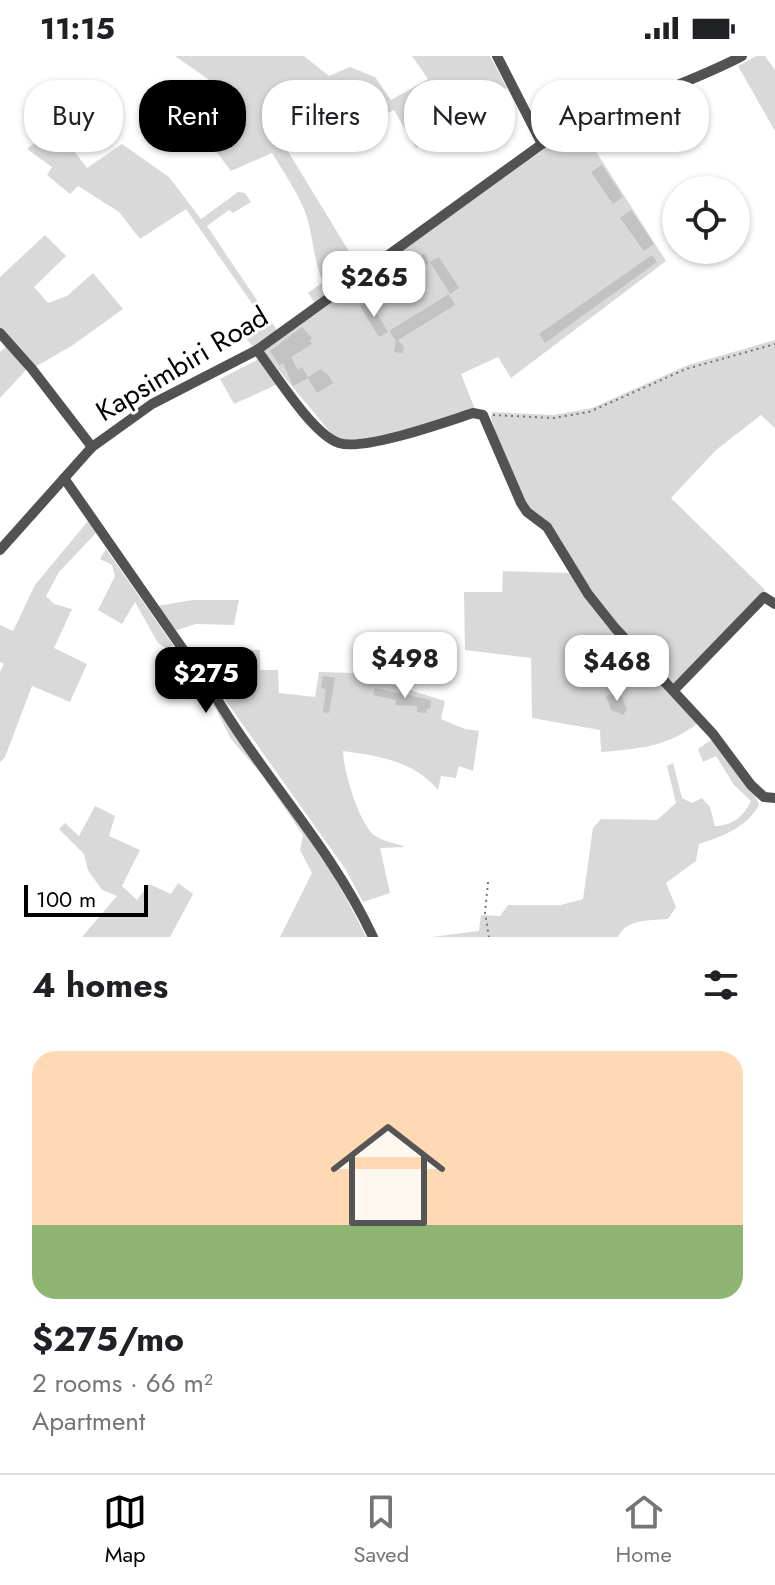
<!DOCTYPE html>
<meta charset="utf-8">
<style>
:root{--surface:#fff;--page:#f6f6f6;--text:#202124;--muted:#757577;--line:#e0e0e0;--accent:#000}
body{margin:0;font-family:Jost,sans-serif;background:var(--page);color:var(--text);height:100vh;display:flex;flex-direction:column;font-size:30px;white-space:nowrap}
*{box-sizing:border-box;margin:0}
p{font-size:26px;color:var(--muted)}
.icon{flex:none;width:44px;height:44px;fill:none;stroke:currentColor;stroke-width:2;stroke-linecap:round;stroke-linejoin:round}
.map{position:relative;height:881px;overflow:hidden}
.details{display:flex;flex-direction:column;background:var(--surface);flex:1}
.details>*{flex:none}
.top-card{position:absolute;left:24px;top:24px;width:728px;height:72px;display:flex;gap:16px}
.tools{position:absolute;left:662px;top:120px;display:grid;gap:16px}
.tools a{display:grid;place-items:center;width:88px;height:88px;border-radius:50%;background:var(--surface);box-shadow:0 2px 6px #0004;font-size:40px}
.scale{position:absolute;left:24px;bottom:20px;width:124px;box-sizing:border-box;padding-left:8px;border:4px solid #000;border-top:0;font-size:22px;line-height:28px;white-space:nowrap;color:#000;-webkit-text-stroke:6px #fff;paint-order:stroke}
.price{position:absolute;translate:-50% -68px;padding:0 18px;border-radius:16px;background:#fff;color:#222;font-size:26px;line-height:52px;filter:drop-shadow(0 2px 4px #0008)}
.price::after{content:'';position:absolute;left:50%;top:48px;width:24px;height:18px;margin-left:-12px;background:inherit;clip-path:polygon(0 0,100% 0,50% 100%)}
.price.current{background:var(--accent);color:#fff}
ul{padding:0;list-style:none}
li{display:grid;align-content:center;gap:16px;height:424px;padding:0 32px}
li span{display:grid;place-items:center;height:248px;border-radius:24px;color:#555}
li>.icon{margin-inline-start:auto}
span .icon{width:144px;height:144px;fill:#fffc;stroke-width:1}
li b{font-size:34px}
h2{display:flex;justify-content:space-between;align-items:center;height:96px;padding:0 32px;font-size:34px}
.pill{padding:0 28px;border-radius:32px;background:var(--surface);box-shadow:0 2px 6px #0004;font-size:28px;line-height:72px}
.pill.current{background:var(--accent);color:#fff}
.status{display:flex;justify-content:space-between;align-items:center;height:56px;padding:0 40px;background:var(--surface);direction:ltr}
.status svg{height:22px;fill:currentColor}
.tabs{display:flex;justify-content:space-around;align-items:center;height:112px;border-top:2px solid var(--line);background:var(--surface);font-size:22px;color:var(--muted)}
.tabs a{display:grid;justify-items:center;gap:4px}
.tabs .current{color:var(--accent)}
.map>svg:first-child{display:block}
</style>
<div class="status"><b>11:15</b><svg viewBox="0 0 49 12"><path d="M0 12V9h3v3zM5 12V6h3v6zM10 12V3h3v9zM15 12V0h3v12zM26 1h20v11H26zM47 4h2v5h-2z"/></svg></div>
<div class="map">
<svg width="775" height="881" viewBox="0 0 775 881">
<rect width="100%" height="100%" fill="#fff"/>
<g fill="#d9d9d9">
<path d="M175 0H304L329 20 350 11 375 21 391 44 428 23 412 0H490L507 32 416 92 394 54 343 80 317 38 292 48 288 41 264 56 361 215 315 247 308 237 323 226C312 202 314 178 304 153 296 134 283 115 272 97L231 115 212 90 186 70 235 42Z"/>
<polygon points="756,0 765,0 775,14 775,75 738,10"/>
<polygon points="55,70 87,112 122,88 169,121 201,163 238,136 245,137 251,146 233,157 229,154 207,170 277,274 253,291 240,274 260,259 186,153 140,183 119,156 78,130 70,138 47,119 52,111 27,93"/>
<path d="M581 72 666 205 511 322 498 301 461 318 475 353C441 364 367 391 335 382L262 294 546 92Z"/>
<polygon points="45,179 66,200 34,231 48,247 67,240 93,217 123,253 73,289 35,311 0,273 0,221"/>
<path d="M775 284V372L761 359 716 394 671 442 765 534 673 628C622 573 569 517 529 453 512 425 501 393 491 362L492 356 554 359 592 352 688 309Z"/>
<polygon points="7,290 26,314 0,342 0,296"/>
<polygon points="259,303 278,328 234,348 220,323"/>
<polygon points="88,465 96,477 59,516 46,540 54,548 72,553 54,592 87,608 70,646 32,630 5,701 0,706 0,616 4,608 0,606 0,569 13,575 35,529"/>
<polygon points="106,493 173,589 167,593 158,587 135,546 122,568 98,554 115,520 112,509 100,503"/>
<path d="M503 515 570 517 602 564 637 606 668 633 698 667C668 691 637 693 601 696L600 674 532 662 531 602 465 594 464 536H502Z"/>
<polygon points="193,544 239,544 234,569 196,568 174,575 157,550"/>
<path d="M227 594H260V614H278L279 637 315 641 319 616 355 617 445 645 441 663 465 673 479 675 473 715 459 710 456 722 441 720 438 734C414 705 379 700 343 695 344 716 358 765 374 779 381 785 396 787 405 791L380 792 390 837 363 846 346 814 194 600Z"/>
<path d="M181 599C248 685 319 783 366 881H280L312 817 300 794 303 779 262 719 231 683 211 644 178 604Z"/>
<path d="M711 684 754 737 759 749C746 772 723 780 699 788L696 805 666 827 676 851 668 863C649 865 627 862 618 881H431L479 875 481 859 500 860 508 849H561L583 843 593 772 601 763 657 764 676 747 667 710 673 707 682 742 692 747 702 742 710 751 715 770C732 770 744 760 751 745L734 729 716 700 703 706 698 693Z"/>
<polygon points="95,750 115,760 109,780 140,794 122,830 137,844 149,828 171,838 178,827 193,838 170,881 82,881 117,840 102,834 88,814 84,798 59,773 65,767 79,780"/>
</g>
<g fill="#c2c2c2">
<polygon points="602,109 623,141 613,148 591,116"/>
<polygon points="631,154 654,188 644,195 620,162"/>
<polygon points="424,198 429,207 370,245 365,236"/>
<polygon points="652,199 657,206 545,287 539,278"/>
<polygon points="439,201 459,232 450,238 430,206"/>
<polygon points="449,238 455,249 398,284 404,291 403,297 394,296 396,285 389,275"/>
<polygon points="369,245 388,276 379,281 360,250"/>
<polygon points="302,271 312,282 310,284 312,288 291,301 298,314 302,311 308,321 321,313 328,319 333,327 317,337 308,322 293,330 283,307 279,309 270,295"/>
<polygon points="323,620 335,622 329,657 323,656 326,633 321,632"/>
<polygon points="375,632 431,644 430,653 427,652 426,657 417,656 417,650 395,649 396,644 373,639"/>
<polygon points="619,635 627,654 623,659 611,654 606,640"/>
</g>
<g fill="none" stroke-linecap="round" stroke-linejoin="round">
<g stroke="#747474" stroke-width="2" stroke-dasharray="2 4" stroke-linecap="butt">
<polyline points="493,359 553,362 589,356 686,313 775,288"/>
<polyline points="488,826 485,857 489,881"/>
</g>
<g stroke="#525252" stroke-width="10">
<polyline points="497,0 542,88"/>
<polyline points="0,277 32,313 92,391"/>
<path d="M257 294C275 317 312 378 339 387 365 395 445 366 473 357L483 359 521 447 527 456 547 471 588 538 615 572 713 678 751 729 764 741 775 742"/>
<path d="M64 422 214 638C264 723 330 789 373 881"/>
<path d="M0 494 92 391 152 348 257 294 542 88C606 52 677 34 742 0"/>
<polyline points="674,634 764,541 775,548"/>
</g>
</g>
<g text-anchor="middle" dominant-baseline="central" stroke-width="6" stroke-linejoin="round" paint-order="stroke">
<g font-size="28" fill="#000" stroke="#fff">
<text transform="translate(182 308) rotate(-31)">Kapsimbiri Road</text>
</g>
</g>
</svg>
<div class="tools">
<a><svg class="icon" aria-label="locate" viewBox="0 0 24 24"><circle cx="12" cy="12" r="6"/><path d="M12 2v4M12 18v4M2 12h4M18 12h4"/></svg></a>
</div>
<div class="scale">100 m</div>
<b class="price" style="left:374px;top:263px">$265</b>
<b class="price" style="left:405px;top:644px">$498</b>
<b class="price" style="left:617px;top:647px">$468</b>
<b class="price current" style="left:206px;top:659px">$275</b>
<div class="top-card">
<a class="pill">Buy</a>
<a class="pill current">Rent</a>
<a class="pill">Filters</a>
<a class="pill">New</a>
<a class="pill">Apartment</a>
</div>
</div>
<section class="details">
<h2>4 homes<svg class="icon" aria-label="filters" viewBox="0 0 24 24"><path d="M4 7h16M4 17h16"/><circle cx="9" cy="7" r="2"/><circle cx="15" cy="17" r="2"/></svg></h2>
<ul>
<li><span style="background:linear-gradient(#ffd9b3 70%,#8fb573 0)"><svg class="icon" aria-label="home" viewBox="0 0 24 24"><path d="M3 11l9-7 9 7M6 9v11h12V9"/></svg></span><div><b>$275/mo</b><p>2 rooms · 66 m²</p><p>Apartment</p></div></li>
</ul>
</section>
<nav class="tabs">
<a class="current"><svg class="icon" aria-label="map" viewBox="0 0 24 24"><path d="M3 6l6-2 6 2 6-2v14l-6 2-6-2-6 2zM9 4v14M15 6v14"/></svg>Map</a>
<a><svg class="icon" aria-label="saved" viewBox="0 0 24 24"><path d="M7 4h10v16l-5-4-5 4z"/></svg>Saved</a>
<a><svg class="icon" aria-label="home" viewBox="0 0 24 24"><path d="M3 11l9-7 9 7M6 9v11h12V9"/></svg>Home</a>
</nav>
